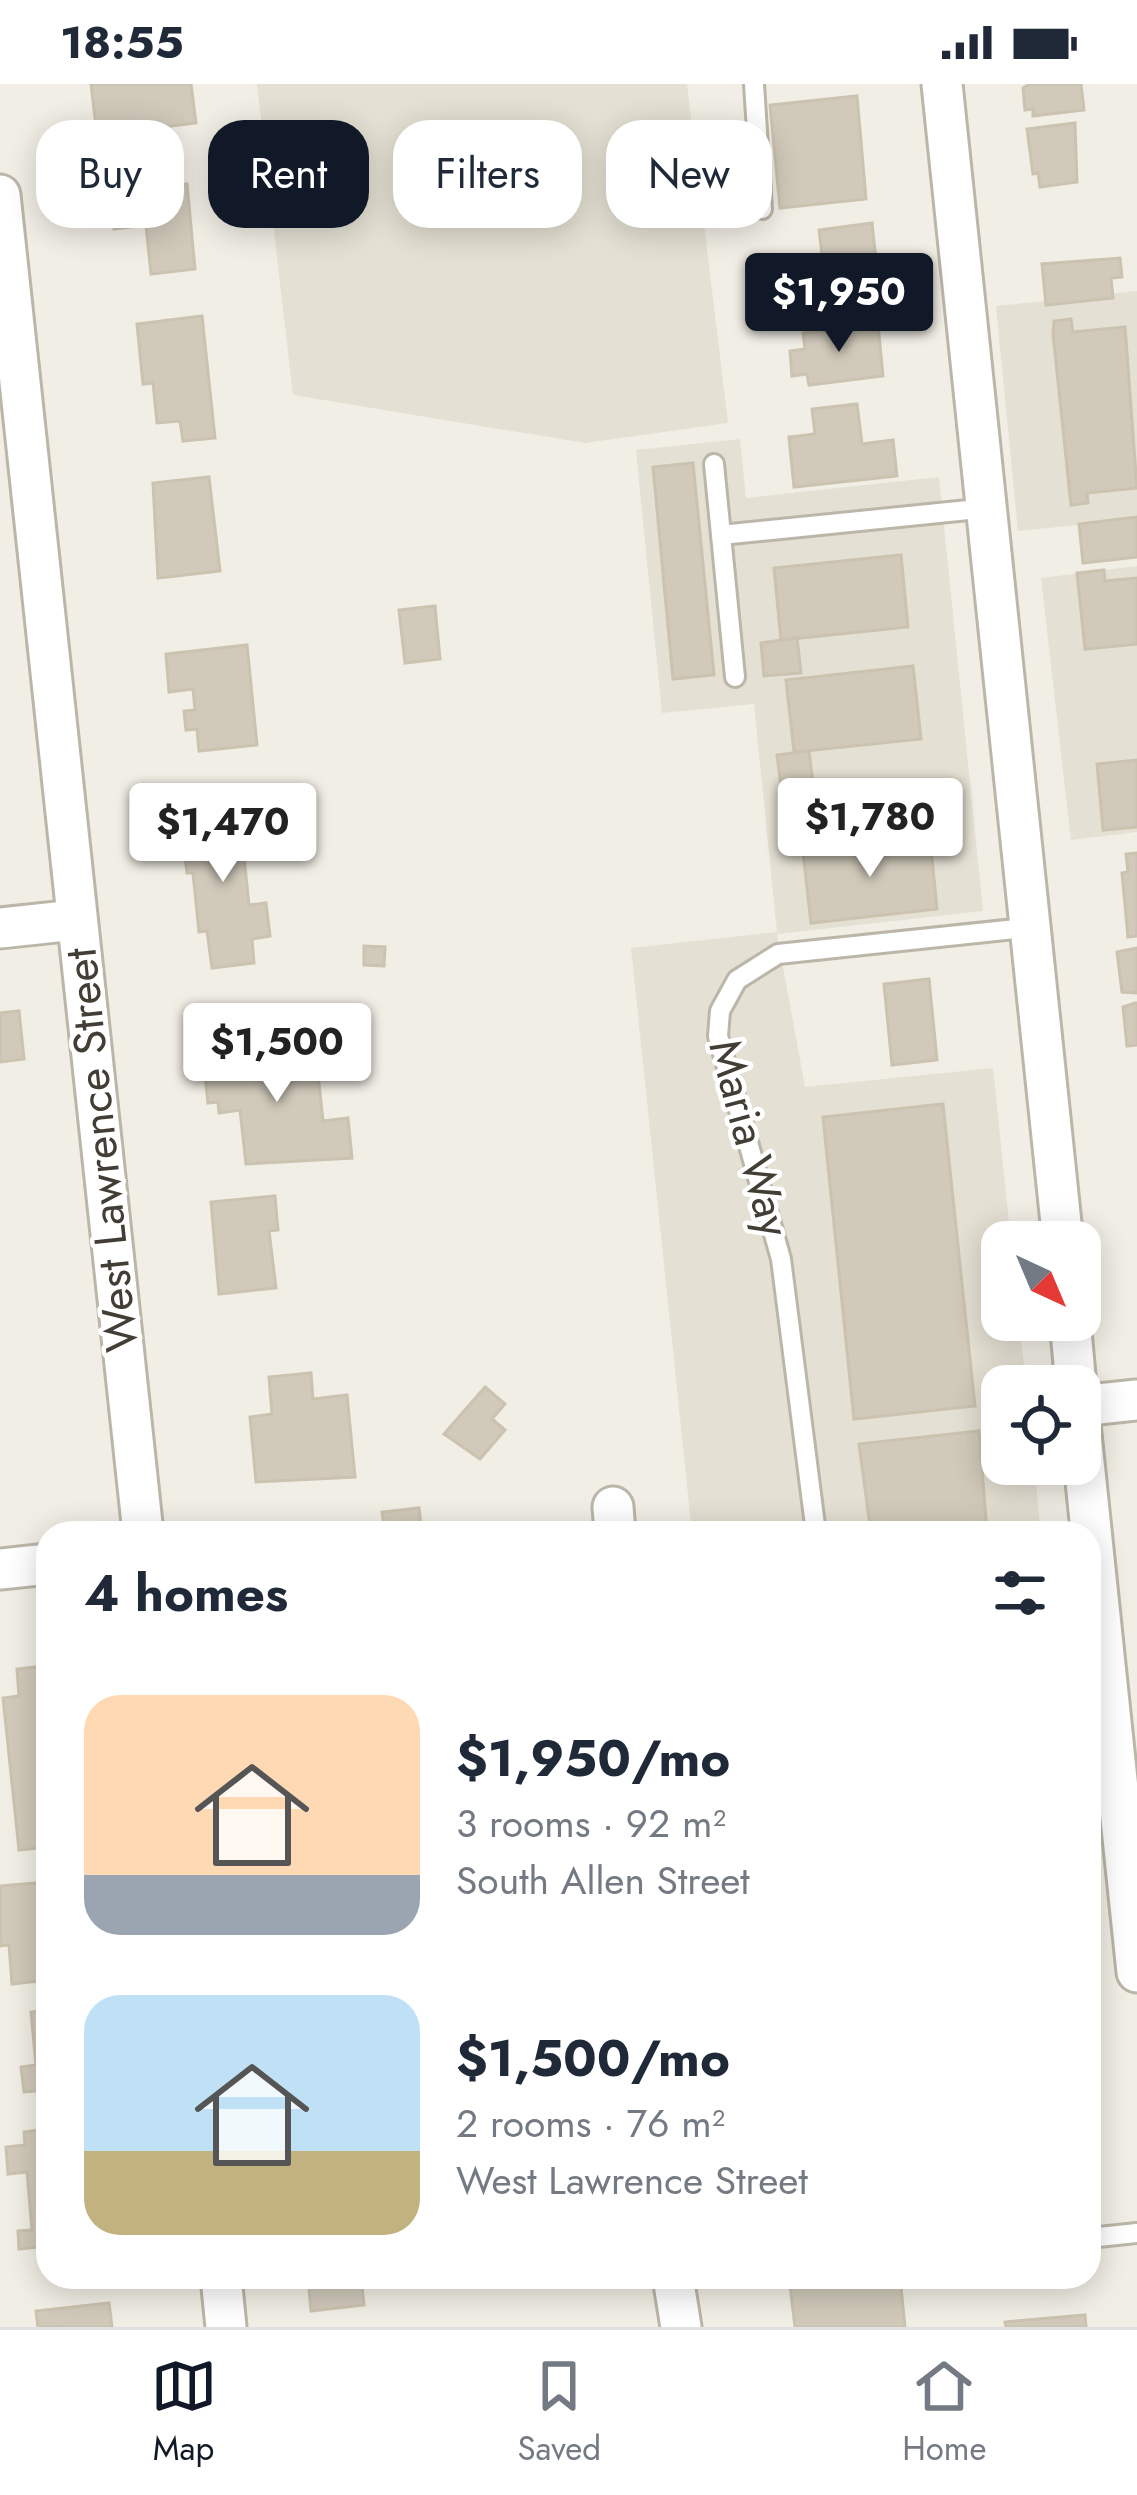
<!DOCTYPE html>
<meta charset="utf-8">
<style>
:root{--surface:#fff;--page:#f6f6f7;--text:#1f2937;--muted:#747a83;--line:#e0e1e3;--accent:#111827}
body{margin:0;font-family:Jost,sans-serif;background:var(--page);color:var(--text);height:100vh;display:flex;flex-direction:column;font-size:45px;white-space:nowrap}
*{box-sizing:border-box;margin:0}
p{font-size:39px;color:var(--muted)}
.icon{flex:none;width:66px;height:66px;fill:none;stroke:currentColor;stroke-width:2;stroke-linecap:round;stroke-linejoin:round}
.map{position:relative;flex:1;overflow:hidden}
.panel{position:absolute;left:36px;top:1437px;width:1065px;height:768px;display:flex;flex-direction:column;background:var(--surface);border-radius:36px;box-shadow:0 6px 30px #0003}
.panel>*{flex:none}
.hud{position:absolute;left:36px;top:36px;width:1065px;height:108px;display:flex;gap:24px}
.needle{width:78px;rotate:136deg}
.tools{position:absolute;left:981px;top:1137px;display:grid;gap:24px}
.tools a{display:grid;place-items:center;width:120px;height:120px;border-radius:24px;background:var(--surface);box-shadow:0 6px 30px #0003;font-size:60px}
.price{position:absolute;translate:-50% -102px;padding:0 27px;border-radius:12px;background:#fff;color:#222;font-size:39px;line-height:78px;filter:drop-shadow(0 3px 6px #0008)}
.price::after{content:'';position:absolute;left:50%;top:72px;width:36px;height:27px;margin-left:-18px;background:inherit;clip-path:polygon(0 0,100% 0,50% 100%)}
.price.active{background:var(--accent);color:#fff}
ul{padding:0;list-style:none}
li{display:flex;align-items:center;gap:36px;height:300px;padding:0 48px}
li span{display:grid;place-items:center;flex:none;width:336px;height:240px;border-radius:36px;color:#555}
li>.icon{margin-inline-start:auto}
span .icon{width:144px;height:144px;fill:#fffc;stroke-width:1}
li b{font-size:51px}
h2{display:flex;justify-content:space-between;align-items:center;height:144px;padding:0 48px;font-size:51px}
.tag{padding:0 42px;border-radius:36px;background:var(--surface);box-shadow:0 6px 30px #0003;font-size:42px;line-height:108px}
.tag.active{background:var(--accent);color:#fff}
.status{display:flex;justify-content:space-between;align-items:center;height:84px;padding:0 60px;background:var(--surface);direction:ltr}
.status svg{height:33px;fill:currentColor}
.dock{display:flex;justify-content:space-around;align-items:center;height:168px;border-top:3px solid var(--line);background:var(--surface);font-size:33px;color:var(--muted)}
.dock a{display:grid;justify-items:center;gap:6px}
.dock .active{color:var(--accent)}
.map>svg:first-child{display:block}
</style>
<div class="status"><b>18:55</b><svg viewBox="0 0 49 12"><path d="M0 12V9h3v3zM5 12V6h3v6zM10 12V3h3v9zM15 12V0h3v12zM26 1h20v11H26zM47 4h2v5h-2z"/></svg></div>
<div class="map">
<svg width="1137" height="2243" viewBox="0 0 1137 2243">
<rect width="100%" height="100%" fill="#f1eee5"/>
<g fill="#e4e0d3">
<polygon points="257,0 687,0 728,339 585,359 293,311"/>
<polygon points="1137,207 1137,435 1018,447 996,222"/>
<polygon points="740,355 746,414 939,393 983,827 777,850 805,1003 993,984 1011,1158 1002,1158 1002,1236 1019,1236 1026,1302 1002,1302 1002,1380 1034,1380 1041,1449 692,1449 631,864 777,848 754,620 662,629 636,366"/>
<polygon points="1137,482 1137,748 1071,756 1041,494"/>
</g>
<g fill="#d1cabb" stroke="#cbc2af" stroke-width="3">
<polygon points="91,0 191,0 196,39 97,51"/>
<polygon points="1030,0 1081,0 1084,26 1033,32 1033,25 1025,26 1023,4"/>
<polygon points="857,12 866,115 780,124 770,21"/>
<polygon points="1075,39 1077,98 1040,103 1038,89 1033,90 1027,45"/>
<polygon points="187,100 195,185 151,190 146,141 114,145 110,108"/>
<polygon points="872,139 877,185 811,191 808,172 822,170 819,146"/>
<polygon points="1120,174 1122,193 1111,194 1113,214 1046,221 1042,180"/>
<polygon points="202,232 215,354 183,357 180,337 157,339 153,299 143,300 137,240"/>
<polygon points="1071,235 1073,248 1125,243 1137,404 1087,409 1088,419 1071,421 1053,250 1054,237"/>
<polygon points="878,241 883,292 809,301 807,290 792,292 790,267 805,265 803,249"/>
<polygon points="857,320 862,360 893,356 897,392 794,403 789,353 815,350 812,325"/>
<polygon points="693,379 714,591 673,595 653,383"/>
<polygon points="209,393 220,487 158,494 153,399"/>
<polygon points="1137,433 1137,473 1083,479 1079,440"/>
<polygon points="901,471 908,543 781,556 774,484"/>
<polygon points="1104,486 1105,497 1137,494 1137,560 1085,565 1077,489"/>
<polygon points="435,522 440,575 405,579 399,526"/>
<polygon points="797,554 801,589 764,592 761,559"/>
<polygon points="247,561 257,661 199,667 197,645 186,646 184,627 195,626 193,605 169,608 166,570"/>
<polygon points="913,582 921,655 794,668 786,596"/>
<polygon points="809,667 821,766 790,770 777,671"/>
<polygon points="1137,676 1137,743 1103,746 1097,680"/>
<polygon points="245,723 249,753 242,754 249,821 266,819 270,852 252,855 254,879 212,884 207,847 199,848 193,789 187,789 180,730"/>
<polygon points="930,754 937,825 811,839 803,768"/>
<polygon points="1137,769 1137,852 1128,853 1122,789 1128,788 1126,770"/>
<polygon points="364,862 385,863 384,882 364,881"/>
<polygon points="1137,864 1137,909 1122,908 1117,868"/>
<polygon points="929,895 937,976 892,981 884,900"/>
<polygon points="1135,919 1137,919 1137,961 1127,962 1123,923"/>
<polygon points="19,927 24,975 0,978 0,929"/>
<polygon points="315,962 323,1037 348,1034 352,1074 246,1080 240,1026 219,1029 218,1018 208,1019 203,974"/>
<polygon points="943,1020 975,1322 854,1335 823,1033"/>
<polygon points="275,1112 278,1146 269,1147 276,1204 219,1210 211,1118"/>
<polygon points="311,1289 313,1315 347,1311 355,1393 256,1398 250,1333 272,1330 269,1293"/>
<polygon points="485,1303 505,1320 492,1335 505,1346 480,1375 444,1350"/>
<polygon points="979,1347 987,1449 871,1449 859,1360"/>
<polygon points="419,1424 422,1449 385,1449 382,1428"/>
<polygon points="45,1582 48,1763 19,1766 3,1614 19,1612 17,1585"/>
<polygon points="48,1798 48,1896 12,1900 9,1861 0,1862 0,1802"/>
<polygon points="48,1926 48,2006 24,2008 21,1983 36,1981 31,1928"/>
<polygon points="48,2045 48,2162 19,2165 18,2147 32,2146 27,2088 8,2090 6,2063 25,2061 24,2048"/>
<polygon points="308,2193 361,2193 364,2221 311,2227"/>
<polygon points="789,2193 900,2193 905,2243 795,2243"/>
<polygon points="109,2219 112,2243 38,2243 36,2227"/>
<polygon points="1085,2231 1086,2243 1006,2243 1005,2238"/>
</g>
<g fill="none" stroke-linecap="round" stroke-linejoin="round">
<defs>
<g id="service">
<polyline points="754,0 762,125"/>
<polyline points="714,380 735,593"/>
<polyline points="721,451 988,424"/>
<polyline points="816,1449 781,1175 718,952 720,927 737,896 778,870 1034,843"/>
<polyline points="1089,2154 1137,2149"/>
</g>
<g id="minor">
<polyline points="942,0 1063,1158"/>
<polyline points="0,111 143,1449"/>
<polyline points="0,844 75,836"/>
<polyline points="1070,1236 1076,1302"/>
<polyline points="1080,1322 1137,1316"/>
<polyline points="1080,1340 1137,1888"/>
<polyline points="613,1423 615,1449"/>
<polyline points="0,1485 48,1480"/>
<polyline points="221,2193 226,2243"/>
<polyline points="673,2193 681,2243"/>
</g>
</defs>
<use href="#service" stroke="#bbb6a8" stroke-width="24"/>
<use href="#minor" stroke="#bbb6a8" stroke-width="45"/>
<use href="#service" stroke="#fff" stroke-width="18"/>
<use href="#minor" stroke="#fff" stroke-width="39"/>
</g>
<g text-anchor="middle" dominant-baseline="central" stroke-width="9" stroke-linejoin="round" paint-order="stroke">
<g font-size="45" fill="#423e35" stroke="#fff">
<text transform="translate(750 1054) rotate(75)">Maria Way</text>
<text transform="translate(101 1066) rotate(-96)">West Lawrence Street</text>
</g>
</g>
</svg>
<div class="tools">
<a><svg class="needle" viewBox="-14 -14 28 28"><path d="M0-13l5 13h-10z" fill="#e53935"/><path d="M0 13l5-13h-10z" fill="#747a83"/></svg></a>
<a><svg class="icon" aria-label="locate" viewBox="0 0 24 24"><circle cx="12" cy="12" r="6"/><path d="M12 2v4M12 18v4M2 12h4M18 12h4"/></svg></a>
</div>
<b class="price active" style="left:839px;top:271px">$1,950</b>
<b class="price" style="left:870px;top:796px">$1,780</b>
<b class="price" style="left:223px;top:801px">$1,470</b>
<b class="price" style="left:277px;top:1021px">$1,500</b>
<div class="hud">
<a class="tag">Buy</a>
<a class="tag active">Rent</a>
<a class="tag">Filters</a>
<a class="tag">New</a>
</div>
<section class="panel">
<h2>4 homes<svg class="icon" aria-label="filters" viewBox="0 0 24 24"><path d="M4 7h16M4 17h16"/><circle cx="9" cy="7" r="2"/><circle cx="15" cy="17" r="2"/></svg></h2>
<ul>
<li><span style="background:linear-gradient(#ffd9b3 75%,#9aa5b1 0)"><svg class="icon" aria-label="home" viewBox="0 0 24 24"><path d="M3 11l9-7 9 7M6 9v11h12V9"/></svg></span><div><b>$1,950/mo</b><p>3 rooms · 92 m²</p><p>South Allen Street</p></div></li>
<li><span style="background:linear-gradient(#bfe0f5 65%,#c2b280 0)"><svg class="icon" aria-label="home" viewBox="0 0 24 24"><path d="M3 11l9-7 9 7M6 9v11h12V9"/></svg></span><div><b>$1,500/mo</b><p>2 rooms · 76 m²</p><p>West Lawrence Street</p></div></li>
</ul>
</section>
</div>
<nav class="dock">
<a class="active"><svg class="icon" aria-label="map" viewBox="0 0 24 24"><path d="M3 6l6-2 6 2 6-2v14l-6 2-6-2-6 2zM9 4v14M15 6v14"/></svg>Map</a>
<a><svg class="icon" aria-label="saved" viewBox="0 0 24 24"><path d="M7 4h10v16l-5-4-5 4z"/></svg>Saved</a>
<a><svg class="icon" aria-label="home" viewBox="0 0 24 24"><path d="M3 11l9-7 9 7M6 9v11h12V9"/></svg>Home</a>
</nav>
